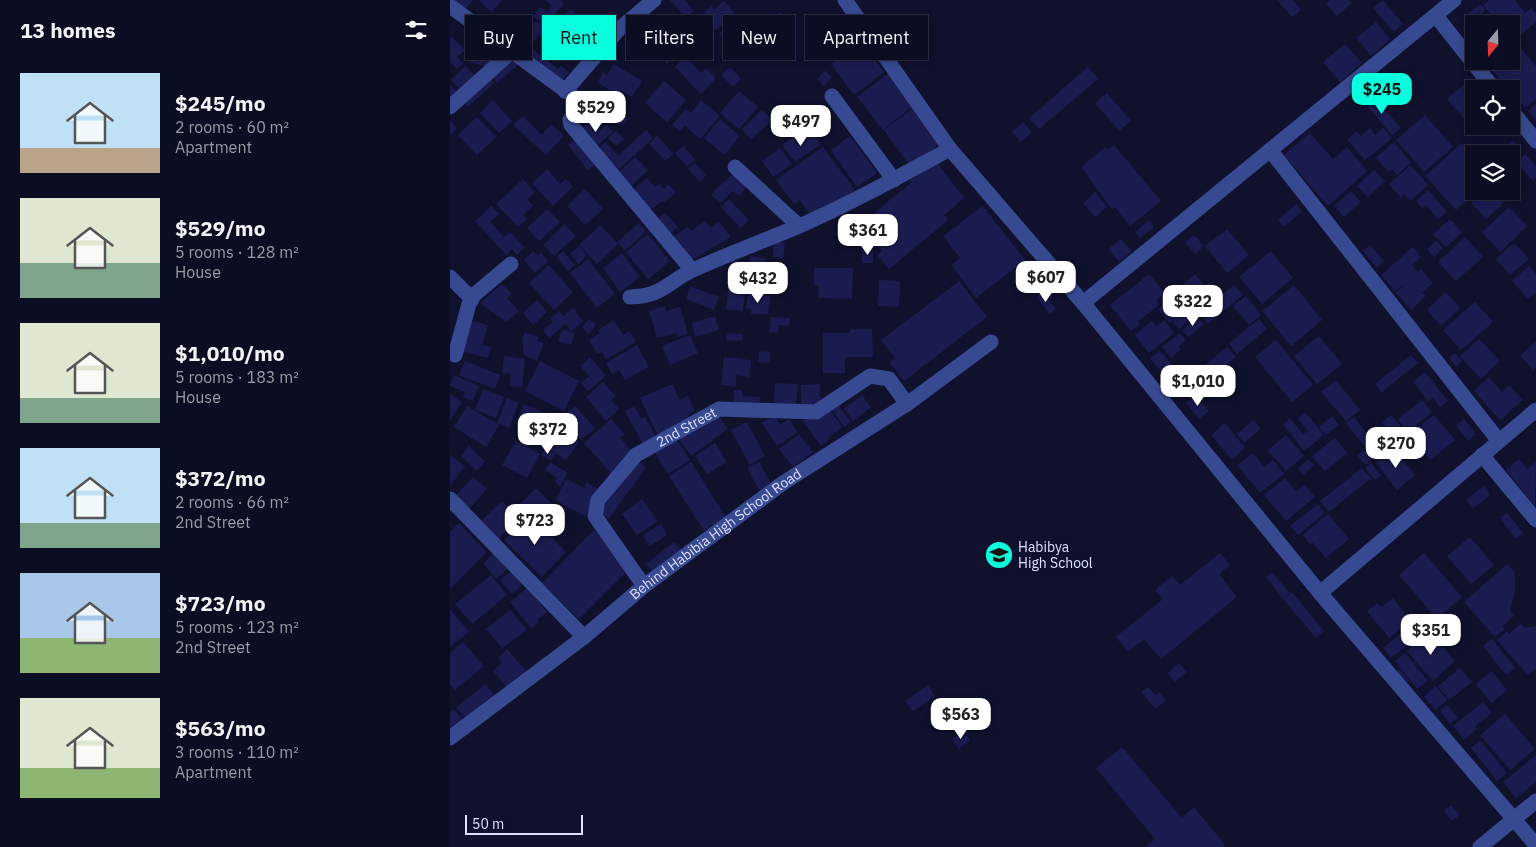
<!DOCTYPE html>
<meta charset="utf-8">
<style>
:root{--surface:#0b0d22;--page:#14162a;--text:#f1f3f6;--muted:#9a9ca5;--line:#2b2d40;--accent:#08ffdd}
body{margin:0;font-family:"IBM Plex Sans",sans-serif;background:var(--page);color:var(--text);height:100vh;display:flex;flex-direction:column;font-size:19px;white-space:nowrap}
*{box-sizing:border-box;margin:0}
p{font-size:16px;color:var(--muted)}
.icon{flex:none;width:28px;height:28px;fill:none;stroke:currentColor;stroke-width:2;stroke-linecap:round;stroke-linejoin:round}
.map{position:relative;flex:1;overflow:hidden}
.panel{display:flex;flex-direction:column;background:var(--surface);width:450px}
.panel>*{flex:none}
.guide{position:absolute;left:15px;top:15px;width:475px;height:45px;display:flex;gap:10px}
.needle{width:32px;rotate:199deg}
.controls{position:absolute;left:1015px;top:15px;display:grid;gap:10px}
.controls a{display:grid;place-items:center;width:55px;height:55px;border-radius:0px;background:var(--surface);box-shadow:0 2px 8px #0003,0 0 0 1px var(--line);font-size:25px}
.scale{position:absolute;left:15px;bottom:12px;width:118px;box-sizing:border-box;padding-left:5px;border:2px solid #dce0ff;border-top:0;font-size:14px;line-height:18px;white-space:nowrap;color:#dce0ff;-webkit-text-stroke:4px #0f112d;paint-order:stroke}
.price{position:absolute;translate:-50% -42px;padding:0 11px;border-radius:10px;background:#fff;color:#222;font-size:16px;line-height:32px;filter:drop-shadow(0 1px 2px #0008)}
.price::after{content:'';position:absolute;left:50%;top:30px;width:15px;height:11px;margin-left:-8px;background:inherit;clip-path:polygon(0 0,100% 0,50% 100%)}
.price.on{background:var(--accent);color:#111}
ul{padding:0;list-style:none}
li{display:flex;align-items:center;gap:15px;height:125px;padding:0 20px}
li span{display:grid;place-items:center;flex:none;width:140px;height:100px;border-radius:0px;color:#555}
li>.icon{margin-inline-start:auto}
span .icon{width:60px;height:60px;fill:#fffc;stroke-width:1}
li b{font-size:21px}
h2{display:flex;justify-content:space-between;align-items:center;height:60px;padding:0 20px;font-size:21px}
.pill{padding:0 18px;border-radius:0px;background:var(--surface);box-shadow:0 2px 8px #0003,0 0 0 1px var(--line);font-size:18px;line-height:45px}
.pill.on{background:var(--accent);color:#111}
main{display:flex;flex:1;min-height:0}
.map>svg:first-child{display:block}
</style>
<main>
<section class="panel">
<h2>13 homes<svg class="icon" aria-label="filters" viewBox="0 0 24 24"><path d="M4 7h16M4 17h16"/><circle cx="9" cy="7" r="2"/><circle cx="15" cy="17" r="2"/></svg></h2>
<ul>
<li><span style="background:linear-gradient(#bfe0f5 75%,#b9a48a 0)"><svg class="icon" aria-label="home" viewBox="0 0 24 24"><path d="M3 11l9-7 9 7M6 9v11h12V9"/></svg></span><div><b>$245/mo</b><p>2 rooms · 60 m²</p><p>Apartment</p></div></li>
<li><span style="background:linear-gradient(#dfe7d0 65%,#7fa58c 0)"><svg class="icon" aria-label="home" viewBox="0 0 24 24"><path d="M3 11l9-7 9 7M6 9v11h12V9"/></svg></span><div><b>$529/mo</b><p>5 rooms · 128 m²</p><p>House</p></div></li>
<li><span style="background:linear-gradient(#dfe7d0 75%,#7fa58c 0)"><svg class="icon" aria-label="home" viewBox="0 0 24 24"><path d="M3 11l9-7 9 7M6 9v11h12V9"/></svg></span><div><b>$1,010/mo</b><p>5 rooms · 183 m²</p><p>House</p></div></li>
<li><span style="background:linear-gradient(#bfe0f5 75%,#7fa58c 0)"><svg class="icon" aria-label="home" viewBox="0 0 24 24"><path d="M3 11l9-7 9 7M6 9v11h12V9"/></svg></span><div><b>$372/mo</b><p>2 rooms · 66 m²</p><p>2nd Street</p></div></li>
<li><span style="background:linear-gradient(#a9c7e8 65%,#8fb573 0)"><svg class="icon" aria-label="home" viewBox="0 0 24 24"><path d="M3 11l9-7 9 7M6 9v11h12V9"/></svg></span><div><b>$723/mo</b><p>5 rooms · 123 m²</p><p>2nd Street</p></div></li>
<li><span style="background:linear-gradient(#dfe7d0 70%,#8fb573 0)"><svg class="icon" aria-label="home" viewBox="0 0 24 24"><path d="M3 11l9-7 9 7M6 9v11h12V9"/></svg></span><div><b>$563/mo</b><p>3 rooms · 110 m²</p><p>Apartment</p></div></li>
</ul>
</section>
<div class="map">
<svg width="1086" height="847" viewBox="0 0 1086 847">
<rect width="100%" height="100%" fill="#0f112d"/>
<g fill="#1a1c50">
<polygon points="0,0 23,0 13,12"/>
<polygon points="29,0 52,0 41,12"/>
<polygon points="95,0 110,0 114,3 96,26 83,16 90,7 97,12 102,6"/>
<polygon points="220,0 234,0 244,11 236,18"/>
<polygon points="827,0 843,0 851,10 842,17"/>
<polygon points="880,0 899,0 902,3 887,16 876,4"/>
<polygon points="933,0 953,24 944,32 923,8"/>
<polygon points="1039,0 1065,0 1075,13 1081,8 1086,13 1086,22 1063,41 1061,24 1049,24 1033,5"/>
<polygon points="274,1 285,14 266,30 252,15 262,6 264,10"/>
<polygon points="1030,4 1036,10 1021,23 1015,16"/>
<polygon points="120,9 140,26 131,36 134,38 125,48 103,28"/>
<polygon points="331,12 337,21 322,30 316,21"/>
<polygon points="304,13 309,23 314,20 319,30 307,37 296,17"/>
<polygon points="36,15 46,22 40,30 30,23"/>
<polygon points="86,21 98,30 92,37 89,34 81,45 73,39"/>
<polygon points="282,22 287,28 281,34 284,37 277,44 269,34"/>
<polygon points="926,22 940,39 921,56 906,38"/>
<polygon points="48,23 72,41 66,49 42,32"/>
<polygon points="194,26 225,54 217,64 185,35"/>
<polygon points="247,32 253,38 242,49 236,43"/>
<polygon points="0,35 15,50 7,57 13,63 7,69 0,62"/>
<polygon points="409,39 434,72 404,95 381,64 390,57 388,54"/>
<polygon points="75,43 108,69 111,66 119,72 109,84 68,50"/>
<polygon points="895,44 912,63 890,82 873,62"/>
<polygon points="1070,47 1086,66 1086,99 1075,108 1061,92 1061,89 1058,89 1042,70 1052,61 1061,61 1061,54"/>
<polygon points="17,48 42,55 38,67 13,60"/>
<polygon points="61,56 68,65 47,83 40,75"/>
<polygon points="235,56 251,73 256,68 266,78 251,94 225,67"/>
<polygon points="164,64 192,81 182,97 170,90 167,95 147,82 153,73 157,75"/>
<polygon points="15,66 28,78 13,93 1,80"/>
<polygon points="280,67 291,79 283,87 271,75"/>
<polygon points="638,67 648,79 589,129 579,118"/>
<polygon points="375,71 382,77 374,86 367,79"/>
<polygon points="438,74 463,106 433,130 407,97"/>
<polygon points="38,77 44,83 18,107 12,100"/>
<polygon points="214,81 236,100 217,122 195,103"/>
<polygon points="1016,83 1024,92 1024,126 1031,126 1025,131 997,99"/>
<polygon points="0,85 10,95 0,99"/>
<polygon points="289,91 308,107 289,129 270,113"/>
<polygon points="657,93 681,121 669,131 645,103"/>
<polygon points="921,94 951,128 942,135 913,101"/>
<polygon points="43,100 62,121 49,133 30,113"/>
<polygon points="251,100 270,116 250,139 235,126 230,131 222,125 236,109 241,113"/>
<polygon points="1086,104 1086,121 1078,111"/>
<polygon points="163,108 178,119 172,126 157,115"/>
<polygon points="463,108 490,144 460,166 434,130"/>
<polygon points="312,110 322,120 301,140 292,129"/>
<polygon points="340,111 351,124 340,133 329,120"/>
<polygon points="975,115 1003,147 974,172 946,140"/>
<polygon points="72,116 92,135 101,124 114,136 96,155 63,125"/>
<polygon points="27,117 46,137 27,155 8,135"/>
<polygon points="142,119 150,130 156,125 163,132 145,147 130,130"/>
<polygon points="270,119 290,136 274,155 254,138"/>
<polygon points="0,120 7,129 0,135"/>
<polygon points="573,122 582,132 571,142 562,132"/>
<polygon points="920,128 925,135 933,128 942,138 915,160 897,140 907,131 911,136"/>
<polygon points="196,130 203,138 166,172 146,151 156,142 168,156"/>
<polygon points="166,131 174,139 166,146 158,138"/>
<polygon points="364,133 371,144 345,162 332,145 346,135 351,142"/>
<polygon points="860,133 883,159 897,147 917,171 878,206 834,155"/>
<polygon points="207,136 224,154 215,161 199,144"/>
<polygon points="400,136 427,173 407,187 381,150"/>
<polygon points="127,137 148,162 138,170 118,145"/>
<polygon points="1063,140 1072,150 1061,159 1061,154 1049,154"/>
<polygon points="944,142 961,162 947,175 942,169 939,172 926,158"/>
<polygon points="1012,143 1024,156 1024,191 1027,191 1006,210 975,176"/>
<polygon points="664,145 711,201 680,226 665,207 662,209 631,167 655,147 658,150"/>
<polygon points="233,146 245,159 237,167 225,153"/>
<polygon points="373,147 405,190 376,211 361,216 350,200 344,204 326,180"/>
<polygon points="330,148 342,164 323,177 312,161"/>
<polygon points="1075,154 1086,166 1086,178 1083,181 1066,162"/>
<polygon points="185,157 198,170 179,188 166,175"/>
<polygon points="245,163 256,175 250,182 238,169"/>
<polygon points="488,164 514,198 494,215 498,220 439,269 427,255 432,251 423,241 424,213 462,182 460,180"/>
<polygon points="961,165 978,185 960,201 954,194 951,198 939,184"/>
<polygon points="97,169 110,184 116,179 123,187 103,206 82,183"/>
<polygon points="924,170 935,181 918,197 907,186"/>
<polygon points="285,172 298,186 288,196 283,191 270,203 261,194"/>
<polygon points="197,178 205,187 209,184 214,189 219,185 226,192 214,203 213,201 201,209 183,190"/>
<polygon points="73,179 85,192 77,199 83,206 73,215 77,219 68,227 46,204"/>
<polygon points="135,189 153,209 135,225 117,206"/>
<polygon points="978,190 997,212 988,219 976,205 972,208 966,201"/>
<polygon points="901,191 911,202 894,217 884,206"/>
<polygon points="1034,191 1044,191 1054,203 1036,219 1021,203"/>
<polygon points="645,192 657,207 645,217 633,203"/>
<polygon points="279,199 299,220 291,228 271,207"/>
<polygon points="846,204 852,211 834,227 828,220"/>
<polygon points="41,206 49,214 40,222 54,237 60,232 75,248 67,255 62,249 56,255 25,221"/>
<polygon points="533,206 575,260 526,298 501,265 510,258 493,236"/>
<polygon points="1059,207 1077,226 1050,252 1032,232"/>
<polygon points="97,209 110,222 89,241 77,228"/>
<polygon points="215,213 228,227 218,236 205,221"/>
<polygon points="1000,219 1012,233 996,247 983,234"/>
<polygon points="699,220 704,227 690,238 685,232"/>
<polygon points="255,221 261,228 269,222 281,237 238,262 221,239 237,227 241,231"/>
<polygon points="189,223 196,232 175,250 167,242"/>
<polygon points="115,224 126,236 104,256 93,245"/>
<polygon points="150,225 168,244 147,264 129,245"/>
<polygon points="777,229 799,255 777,273 755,246"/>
<polygon points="198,234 220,261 198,279 176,252"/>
<polygon points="744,235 754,246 745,254 735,242"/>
<polygon points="1015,237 1033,257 1006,281 988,262"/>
<polygon points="671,239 682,251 669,262 658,249"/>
<polygon points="324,241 335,243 333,258 323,257"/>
<polygon points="986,241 993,248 984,257 977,249"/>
<polygon points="1064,243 1079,259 1060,275 1046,259"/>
<polygon points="920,245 934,261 927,268 913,251"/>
<polygon points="129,246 137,256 128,264 120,254"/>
<polygon points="963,247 971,257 962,265 968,272 971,269 983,283 972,293 976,296 961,310 946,293 955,284 945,291 931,275"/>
<rect x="412" y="248" width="11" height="15"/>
<polygon points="83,251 88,255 91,252 98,261 85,273 74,260"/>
<polygon points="113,251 125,265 118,271 106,257"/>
<polygon points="821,251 843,278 812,304 789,277"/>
<polygon points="172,253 190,277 170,292 153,268"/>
<polygon points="300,256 316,258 315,271 322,272 320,287 297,284"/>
<polygon points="138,259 165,294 147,308 120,273"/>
<polygon points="281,261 298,262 293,311 276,309"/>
<polygon points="99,265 123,292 104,310 79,283"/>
<polygon points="1079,266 1086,274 1086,292 1078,299 1062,281"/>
<polygon points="364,268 403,268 402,299 368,298 369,285 364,285"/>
<polygon points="699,274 715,293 706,301 709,305 688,321 690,324 681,331 660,305"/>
<polygon points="745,274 755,286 760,282 770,293 752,308 732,285"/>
<polygon points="429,280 450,281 449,307 428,306"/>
<polygon points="509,281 537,317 454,381 439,362 445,358 431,340"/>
<polygon points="52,284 62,294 57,298 69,311 56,322 30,303"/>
<polygon points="784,285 793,295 758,324 750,313"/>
<polygon points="844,285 872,320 841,346 812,311"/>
<polygon points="240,286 269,297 264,310 236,299"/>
<polygon points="731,290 749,311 729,329 722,321 720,323 708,309"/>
<polygon points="592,292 606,309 599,314 586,296"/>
<polygon points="996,292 1010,308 991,326 977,310"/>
<polygon points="298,293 320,296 318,314 301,314 301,309 296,308"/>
<polygon points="796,296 811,315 799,325 783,306"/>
<polygon points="87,300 97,312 83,325 73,313"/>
<polygon points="1025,302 1043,322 1011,350 993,330"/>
<polygon points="215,306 216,311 230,307 238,334 227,337 226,333 207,338 199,311"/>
<polygon points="123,308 133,321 121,331 116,324 99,338 93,330 103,322 100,318 109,311 113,316"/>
<polygon points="265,316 269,330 245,337 242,323"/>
<polygon points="321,317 340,318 339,326 329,325 328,333 319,332"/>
<polygon points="748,317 754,324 738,337 732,330"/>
<polygon points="139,319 146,325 139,334 132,327"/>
<polygon points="809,319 817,329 787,354 779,343"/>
<polygon points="19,320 38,325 32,345 41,347 38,358 10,351"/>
<polygon points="164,320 173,335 180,331 186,342 156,359 152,352 147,354 139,340 150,333 148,330"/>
<polygon points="714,320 724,333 699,353 685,335 702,321 707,326"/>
<polygon points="400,329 422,329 423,357 395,357 395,373 373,373 373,333 400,333"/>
<polygon points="116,330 125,333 121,345 108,341 111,331"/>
<polygon points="75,332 89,337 87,341 94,343 87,361 74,355 72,340"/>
<polygon points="277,333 293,334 292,341 276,340"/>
<polygon points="730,333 736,340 729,346 731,349 721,358 712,347"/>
<polygon points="240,335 248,353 220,365 212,346"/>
<polygon points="869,336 892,364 867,384 844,356"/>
<polygon points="1029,339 1050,361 1031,379 1010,356"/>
<polygon points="826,340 863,385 842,402 805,357"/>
<polygon points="1086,341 1086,367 1083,370 1070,356"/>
<polygon points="187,345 199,367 175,380 169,370 162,374 156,363"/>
<polygon points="777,347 786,357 756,381 748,371"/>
<polygon points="309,351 320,352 320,363 308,362"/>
<polygon points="710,351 739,385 729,393 700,358"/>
<polygon points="1005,353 1012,361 1006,367 999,358"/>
<polygon points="961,355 968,363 932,392 925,384"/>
<polygon points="54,356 75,359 72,387 60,386 61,374 52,373"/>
<polygon points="140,357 156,376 138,391 131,383 139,376 130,366"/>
<polygon points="274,357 301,360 300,377 286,375 286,387 271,385"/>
<polygon points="15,361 50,375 45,389 9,375"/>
<polygon points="90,361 129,381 114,411 75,391"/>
<polygon points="975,372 998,401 990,407 983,398 978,401 963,382"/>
<polygon points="4,375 29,386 23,401 13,397 15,392 0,386"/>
<polygon points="1039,377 1052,392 1059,385 1073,400 1050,420 1024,391"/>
<polygon points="886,380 910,410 896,421 871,392"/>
<polygon points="153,382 166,396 161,400 169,409 156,421 136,397"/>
<polygon points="325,383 348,384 346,408 324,406"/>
<polygon points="222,384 230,400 238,396 245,411 238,414 241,422 209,437 190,398"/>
<polygon points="370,384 371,406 351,407 351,385"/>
<polygon points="33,389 54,397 46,418 25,410"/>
<polygon points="284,390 292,390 292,396 310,397 309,407 283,405"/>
<polygon points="0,394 12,402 0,420"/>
<polygon points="412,395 421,407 403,421 394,408"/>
<polygon points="746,396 759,411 749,419 736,403"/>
<polygon points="57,398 69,403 59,428 47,423"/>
<polygon points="972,400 982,412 958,432 948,419"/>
<polygon points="386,402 401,422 394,427 380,407"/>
<polygon points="74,404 112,420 108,429 102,426 97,436 66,423"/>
<polygon points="17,406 49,425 36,447 4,427"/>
<polygon points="125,406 145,428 131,440 111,417"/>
<polygon points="184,406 191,419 195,417 207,439 194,446 175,411"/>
<polygon points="377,406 392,427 378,438 379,440 371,446 353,421"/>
<polygon points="855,412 874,435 854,451 833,424 840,418 853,434 858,431 848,419"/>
<polygon points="267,414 278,429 241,456 229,440"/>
<polygon points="324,415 331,425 339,419 348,432 327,446 312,423"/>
<polygon points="941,415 956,433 947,440 932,422"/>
<polygon points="984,415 1005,440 980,460 959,434"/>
<polygon points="882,416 889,425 876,435 869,427"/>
<polygon points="904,417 924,442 937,432 945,442 925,459 896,423"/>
<polygon points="161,419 175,434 170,438 184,454 161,473 134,443"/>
<polygon points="1014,419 1026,434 1018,441 1006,426"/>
<polygon points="804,420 811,429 794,443 787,434"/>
<polygon points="297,422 315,456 300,465 281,430"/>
<polygon points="775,423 795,448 782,460 761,435"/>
<polygon points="349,434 363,452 343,467 329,449"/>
<polygon points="102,435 116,445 121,437 129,442 116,460 95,446"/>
<polygon points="836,435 854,456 836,471 818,450"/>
<polygon points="885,438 897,453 875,471 862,456"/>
<polygon points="227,440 240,460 218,474 205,453"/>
<polygon points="66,441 90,454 77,478 52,465"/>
<polygon points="265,443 277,462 257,474 245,456"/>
<polygon points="19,446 35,462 27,471 11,456"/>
<polygon points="96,448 105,454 101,461 91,455"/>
<polygon points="944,449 965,475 947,490 926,463"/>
<polygon points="914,450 922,459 916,465 907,455"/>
<polygon points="803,453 814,467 823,460 834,474 810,493 787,465"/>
<polygon points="0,455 15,466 0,486"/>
<polygon points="185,459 196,467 159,519 148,511"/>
<polygon points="859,459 864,465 853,475 848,468"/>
<polygon points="1069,459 1077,469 1086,462 1085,506 1056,470"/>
<polygon points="100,462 118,473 110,486 105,482 107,478 95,470"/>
<polygon points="241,462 276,517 254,531 219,476"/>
<polygon points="309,462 322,485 310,492 297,468"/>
<polygon points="921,463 931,476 925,480 915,468"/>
<polygon points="912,468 921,478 879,512 870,501"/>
<polygon points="23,477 37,489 17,511 3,498"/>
<polygon points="835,478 846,492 855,485 865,497 836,521 814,495"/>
<polygon points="117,479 134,488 136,482 150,490 135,516 105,500"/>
<polygon points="1034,486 1040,495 1023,508 1016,500"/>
<polygon points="86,488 102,504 95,512 90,507 87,511 84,508 74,518 65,509"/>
<polygon points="192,499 208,521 187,535 172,514"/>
<polygon points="52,501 69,518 46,541 28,524"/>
<polygon points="868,504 875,513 848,535 840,526"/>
<polygon points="1057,513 1073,533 1066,539 1050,518"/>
<polygon points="878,514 899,539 876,558 862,542 860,544 853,535"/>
<polygon points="79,515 116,552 92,577 54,540"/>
<polygon points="9,523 37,552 0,589 0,532"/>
<polygon points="211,524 217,535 200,546 193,535"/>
<polygon points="144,530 174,559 177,571 129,619 92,583"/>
<polygon points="1020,537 1044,565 1021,584 997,556"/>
<polygon points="224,542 232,551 204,573 196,564"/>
<polygon points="46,552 59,568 46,579 33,563"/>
<polygon points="770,553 780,565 769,574 787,597 711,659 694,639 678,652 666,637 713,599 705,590 722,576 730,585"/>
<polygon points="974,553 1012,597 987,619 949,575"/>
<polygon points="1057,564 1065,573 1065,591 1060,611 1064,616 1052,626 1055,629 1045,637 1014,602"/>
<polygon points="61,571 72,585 62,594 50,580"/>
<polygon points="822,572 840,593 833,599 816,577"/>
<polygon points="41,575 57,595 22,624 5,604"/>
<polygon points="77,588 97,612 87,620 89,622 81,628 60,602"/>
<polygon points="842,592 874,631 866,638 833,599"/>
<polygon points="943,598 961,621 939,638 917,611 927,603 931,607"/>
<polygon points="0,609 19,632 0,647"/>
<polygon points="60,610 77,630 52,648 36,629"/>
<polygon points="974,615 983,625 941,658 933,648"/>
<polygon points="1071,623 1075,628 1086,626 1086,668 1078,675 1047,640 1057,631 1059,634"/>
<polygon points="980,632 1005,661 983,681 957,651"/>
<polygon points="1042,639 1065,668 1056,675 1033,646"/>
<polygon points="13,642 34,666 5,690 0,685 0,653"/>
<polygon points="57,649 77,672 57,688 43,671 52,663 48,658"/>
<polygon points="955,653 978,681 967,689 945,661"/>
<polygon points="729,663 737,672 725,682 717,673"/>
<polygon points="1010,668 1022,682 999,700 988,686"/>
<polygon points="949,669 959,681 954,685 945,673"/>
<polygon points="1042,671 1057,690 1041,703 1026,684"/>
<polygon points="36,684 45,697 16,720 6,707"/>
<polygon points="478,685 485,696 463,711 455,701"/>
<polygon points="986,686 997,700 985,710 974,696"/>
<polygon points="698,687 705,695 709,692 716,701 705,709 691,692"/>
<polygon points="1033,702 1042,713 1025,726 1027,729 1014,740 1003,726"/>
<polygon points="997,705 1008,718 1000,724 990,711"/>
<polygon points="4,709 14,721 0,732 0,712"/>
<polygon points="1055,714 1085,749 1060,770 1030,735"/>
<polygon points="514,731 520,740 509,749 502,739"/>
<polygon points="1030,740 1057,773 1047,781 1021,748"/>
<polygon points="672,747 732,818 744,807 775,845 773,847 696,847 705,839 646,768"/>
<polygon points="1086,755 1086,782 1066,798 1053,782"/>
<polygon points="1001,805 1010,815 1002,821 994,811"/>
</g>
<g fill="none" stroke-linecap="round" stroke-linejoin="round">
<g stroke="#374990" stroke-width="15">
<polyline points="395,0 500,149 633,303 870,593 1086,845"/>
<polyline points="0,6 131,102 132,106 120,120 121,125 242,270"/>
<polyline points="986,16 1044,89"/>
<polyline points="115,91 169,29 204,0"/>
<polyline points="382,96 444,180"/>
<polyline points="0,107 61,52"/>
<polyline points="1061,110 1086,141"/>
<polyline points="820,150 1049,441"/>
<polyline points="285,167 349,226"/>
<polyline points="0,277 22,299"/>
<path d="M180 297C214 296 218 281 245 269 279 254 313 241 347 227 400 204 450 176 500 149"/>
<polyline points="633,303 1004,0"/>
<polyline points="5,355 19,304 24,295 61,264"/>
<polyline points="1032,455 1086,520"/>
<polyline points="0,499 134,637"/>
<path id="s1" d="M194 586 145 516 148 500 186 455 269 409 366 412 420 376 439 379 457 404"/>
<polyline points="870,593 1086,410"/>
<path id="s2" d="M0 738 134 637 194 586 333 483 457 404 541 342"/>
<polyline points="1030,847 1086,801"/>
</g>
</g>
<defs>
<symbol id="school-disc" viewBox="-11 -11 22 22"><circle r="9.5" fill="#08ffdd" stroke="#0f112d"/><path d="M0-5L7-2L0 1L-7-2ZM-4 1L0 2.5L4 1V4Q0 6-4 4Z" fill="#111"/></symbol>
</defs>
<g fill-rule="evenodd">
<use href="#school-disc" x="533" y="539" width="32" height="32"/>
</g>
<g text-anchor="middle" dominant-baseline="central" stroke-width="4" stroke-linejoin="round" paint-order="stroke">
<g font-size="14" fill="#dce0ff" stroke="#0f112d">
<text stroke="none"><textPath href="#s1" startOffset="218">2nd Street</textPath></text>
<text stroke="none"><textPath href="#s2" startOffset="335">Behind Habibia High School Road</textPath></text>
</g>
<g font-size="14" fill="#dce0ff" stroke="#0f112d" text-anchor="start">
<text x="568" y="547">Habibya<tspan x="568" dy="16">High School</tspan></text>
</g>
</g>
</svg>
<div class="controls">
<a><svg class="needle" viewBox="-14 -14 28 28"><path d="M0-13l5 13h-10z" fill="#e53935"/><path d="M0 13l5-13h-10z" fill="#9a9ca5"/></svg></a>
<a><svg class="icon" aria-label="locate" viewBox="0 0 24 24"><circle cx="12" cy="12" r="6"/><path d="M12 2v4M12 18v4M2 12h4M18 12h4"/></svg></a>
<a><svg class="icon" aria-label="layers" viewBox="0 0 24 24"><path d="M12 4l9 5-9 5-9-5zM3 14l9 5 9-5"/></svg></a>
</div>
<div class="scale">50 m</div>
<b class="price on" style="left:932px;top:115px">$245</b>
<b class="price" style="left:146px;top:133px">$529</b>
<b class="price" style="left:351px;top:147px">$497</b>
<b class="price" style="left:418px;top:256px">$361</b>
<b class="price" style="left:596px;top:303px">$607</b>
<b class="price" style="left:308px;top:304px">$432</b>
<b class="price" style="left:743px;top:327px">$322</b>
<b class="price" style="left:748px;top:407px">$1,010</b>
<b class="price" style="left:98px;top:455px">$372</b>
<b class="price" style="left:946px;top:469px">$270</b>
<b class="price" style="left:85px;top:546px">$723</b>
<b class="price" style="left:981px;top:656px">$351</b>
<b class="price" style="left:511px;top:740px">$563</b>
<div class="guide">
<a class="pill">Buy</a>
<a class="pill on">Rent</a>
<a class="pill">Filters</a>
<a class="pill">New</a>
<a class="pill">Apartment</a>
</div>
</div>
</main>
